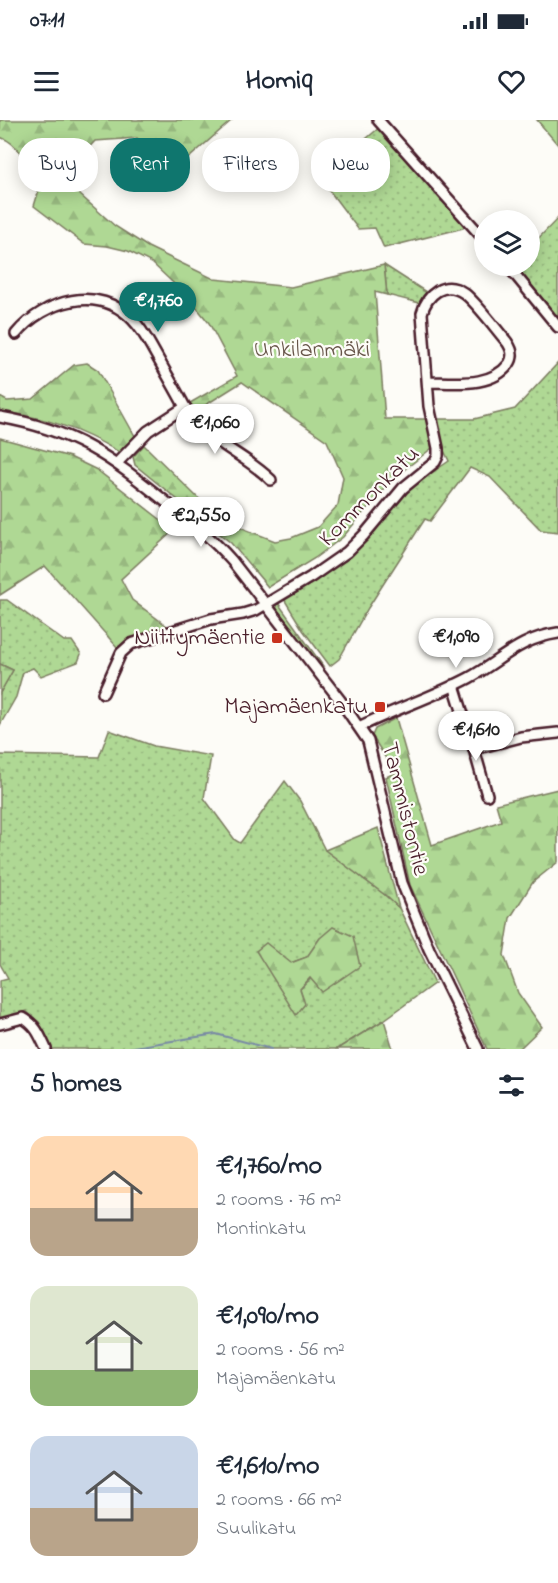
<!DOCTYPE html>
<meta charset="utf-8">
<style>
:root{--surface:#fff;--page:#f2f2f3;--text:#1f2937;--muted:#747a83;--accent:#0f766e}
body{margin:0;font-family:"Indie Flower",sans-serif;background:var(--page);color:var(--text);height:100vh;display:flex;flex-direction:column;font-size:22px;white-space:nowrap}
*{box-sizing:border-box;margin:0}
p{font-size:20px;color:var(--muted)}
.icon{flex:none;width:33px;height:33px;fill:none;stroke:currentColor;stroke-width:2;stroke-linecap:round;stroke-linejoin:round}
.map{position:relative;height:929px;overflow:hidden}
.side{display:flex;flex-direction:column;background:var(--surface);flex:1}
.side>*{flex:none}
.top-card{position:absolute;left:18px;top:18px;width:522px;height:54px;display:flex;gap:12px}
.controls{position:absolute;left:474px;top:90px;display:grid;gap:12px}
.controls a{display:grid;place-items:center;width:66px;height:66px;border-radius:50%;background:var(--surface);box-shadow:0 3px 15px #0003;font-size:30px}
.price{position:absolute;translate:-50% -51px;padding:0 14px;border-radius:21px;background:#fff;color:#222;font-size:20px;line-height:39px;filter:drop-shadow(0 2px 3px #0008)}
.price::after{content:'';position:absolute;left:50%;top:36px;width:18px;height:14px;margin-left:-9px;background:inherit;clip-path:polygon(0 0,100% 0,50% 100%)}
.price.current{background:var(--accent);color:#fff}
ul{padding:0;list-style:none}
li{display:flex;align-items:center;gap:18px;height:150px;padding:0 30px}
li span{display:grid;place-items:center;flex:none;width:168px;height:120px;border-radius:18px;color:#555}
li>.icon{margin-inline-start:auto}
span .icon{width:72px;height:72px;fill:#fffc;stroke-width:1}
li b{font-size:26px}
h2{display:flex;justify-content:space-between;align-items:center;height:72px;padding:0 30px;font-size:26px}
.chip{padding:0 21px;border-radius:24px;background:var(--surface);box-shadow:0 3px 15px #0003;font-size:21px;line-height:54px}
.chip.current{background:var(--accent);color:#fff}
.status{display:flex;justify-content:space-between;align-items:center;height:42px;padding:0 30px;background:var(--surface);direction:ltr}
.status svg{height:16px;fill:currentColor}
header{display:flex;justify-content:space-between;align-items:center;height:78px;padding:0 30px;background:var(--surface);font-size:27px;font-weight:700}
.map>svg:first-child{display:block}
</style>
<div class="status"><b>07:11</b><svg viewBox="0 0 49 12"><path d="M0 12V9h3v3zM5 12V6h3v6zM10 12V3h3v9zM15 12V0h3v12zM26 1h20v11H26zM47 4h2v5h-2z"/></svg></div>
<header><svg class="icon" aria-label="menu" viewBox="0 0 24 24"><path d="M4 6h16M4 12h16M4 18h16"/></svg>Homiq<svg class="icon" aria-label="heart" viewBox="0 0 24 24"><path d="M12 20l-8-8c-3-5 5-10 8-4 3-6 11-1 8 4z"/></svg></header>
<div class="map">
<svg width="558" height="929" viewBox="0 0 558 929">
<defs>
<pattern id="grass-dots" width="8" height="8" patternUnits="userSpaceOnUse" patternTransform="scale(1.5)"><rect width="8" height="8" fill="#afd894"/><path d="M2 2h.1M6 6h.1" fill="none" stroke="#98b980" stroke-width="1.8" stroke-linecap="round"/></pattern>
<pattern id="forest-firs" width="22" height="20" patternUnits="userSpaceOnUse" patternTransform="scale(1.5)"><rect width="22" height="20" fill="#afd894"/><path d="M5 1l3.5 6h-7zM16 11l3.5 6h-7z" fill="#98b980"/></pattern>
</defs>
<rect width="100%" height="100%" fill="#fdfcf7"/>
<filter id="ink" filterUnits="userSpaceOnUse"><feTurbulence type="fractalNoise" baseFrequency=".0167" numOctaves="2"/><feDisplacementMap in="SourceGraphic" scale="12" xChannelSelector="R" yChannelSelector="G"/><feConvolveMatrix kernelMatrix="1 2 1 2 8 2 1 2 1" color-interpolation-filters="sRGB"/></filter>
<g filter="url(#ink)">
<g fill="url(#grass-dots)" stroke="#7c7c60" stroke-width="1.5" fill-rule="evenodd">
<polygon points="380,7 465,105 463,108 384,128 375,108 358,109 320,58"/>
<polygon points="558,98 558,197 515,146 530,146 530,127"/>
<polygon points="384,145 426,172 419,183 387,175"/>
<polygon points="558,243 558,412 541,410 490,357 470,348 430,401 425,399 368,488 339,539 330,546 303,510 284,479 320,458 350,435 414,365 449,341 441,324 436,299 474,299 515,289"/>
<polygon points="0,480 7,480 64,521 72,521 81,534 78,542 41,556 33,548 23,552 16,577 0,605 0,573 13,550 0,544"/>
<polygon points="278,483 323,546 320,546 276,490"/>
<path d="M109 610 154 626 211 636 204 678 235 720 240 723 285 661 300 681 325 730 385 775 399 788 435 863 384 900 337 929H52L39 902 26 891 0 899V860L8 858 0 844V635L99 637ZM320 818 311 858 300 869 266 824 290 843 307 837Z"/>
</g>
<g fill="url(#forest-firs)" stroke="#7c7c60" stroke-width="1.5">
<path d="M0 0H232L173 52 137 18 95 21 61 58 115 106 148 127 214 159 291 167 384 145 387 175 375 172 385 299H426L432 328 390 361 343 417 315 438 268 467 231 423 135 345 133 337 144 325 197 377 221 396 247 410 275 421 291 418 318 407 338 385 343 357 327 321 242 262 196 291 190 283 237 256 209 203 189 178 152 143 128 131 107 126 84 124 34 86 39 70C30 50 23 25 0 17Z"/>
<polygon points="537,0 558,0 558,25"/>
<path d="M87 243 98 250 135 316 119 332C78 308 47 298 0 291V277L7 281 33 279 74 245Z"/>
<polygon points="0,318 70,337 97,350 174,410 121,459 132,480 171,509 117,527 45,446 0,475"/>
<polygon points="0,544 13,550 0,573"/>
<polygon points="396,598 432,725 501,701 496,684 558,669 558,742 533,762 510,798 504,835 518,873 542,907 519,929 487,929 410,765 386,657 395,653 372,616 375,609"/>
<polygon points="378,708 399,788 385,775 325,730"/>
<polygon points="333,807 353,816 360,846 322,872 310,858 300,869 305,884 296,895 256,831 266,823 291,843 307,837 320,818"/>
<polygon points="384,900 393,929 337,929"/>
</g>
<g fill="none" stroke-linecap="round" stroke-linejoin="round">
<polyline stroke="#7889a5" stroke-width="2" points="129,929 128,928 216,914 271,929"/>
<defs>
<g id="minor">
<polyline points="378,0 484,119"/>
<polyline points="508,146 558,207"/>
<path d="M16 214C44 180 99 164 133 200 143 210 149 223 156 235 166 253 176 270 185 287L148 311 117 343"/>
<path d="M185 287C194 299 203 310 214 318 233 333 254 343 271 360"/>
<path d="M0 297C74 310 109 336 166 382 189 400 212 418 232 441L340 580 368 621 402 763 429 829 478 929"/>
<polyline points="454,565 474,629 521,617 558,613"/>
<path d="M103 573 121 533 131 524 211 499 243 494 256 490 311 457 347 432 364 415 403 368 435 342 438 336V328L429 286 422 193C427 175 444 159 464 173 477 183 495 208 507 222 512 229 514 237 509 244 491 268 454 262 428 262"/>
<path d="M359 607C395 589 433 577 469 558 502 540 518 519 558 513"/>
<polyline points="474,629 487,675"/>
<path d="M0 904 23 898C36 905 40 916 46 929"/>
</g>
</defs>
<use href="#minor" stroke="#4a1f2b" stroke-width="14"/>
<use href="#minor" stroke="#fdfcf7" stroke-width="9"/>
</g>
</g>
<g fill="#c8321e" stroke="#fdfcf7" stroke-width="2">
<rect x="271" y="512" width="12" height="12" rx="3"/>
<rect x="374" y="581" width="12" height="12" rx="3"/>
</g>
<g text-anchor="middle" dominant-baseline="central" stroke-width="4.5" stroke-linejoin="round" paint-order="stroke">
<g font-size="24" fill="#68564a" stroke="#fdfcf7">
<text x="312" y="230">Unkilanmäki</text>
</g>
<g font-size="24" fill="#4a1f2b" stroke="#fdfcf7">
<text transform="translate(370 377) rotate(-45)">Kommonkatu</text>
<text transform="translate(404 689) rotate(76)">Tammistontie</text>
</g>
<g font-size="24" fill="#4a1f2b" stroke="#fdfcf7" text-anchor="end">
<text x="265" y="518">Niittymäentie</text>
<text x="368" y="587">Majamäenkatu</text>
</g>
</g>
</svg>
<div class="controls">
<a><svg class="icon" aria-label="layers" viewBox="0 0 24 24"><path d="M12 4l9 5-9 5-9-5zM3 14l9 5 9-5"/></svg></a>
</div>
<b class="price current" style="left:158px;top:213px">€1,760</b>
<b class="price" style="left:215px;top:335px">€1,060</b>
<b class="price" style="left:201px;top:428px">€2,550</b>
<b class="price" style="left:456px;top:549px">€1,090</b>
<b class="price" style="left:476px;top:642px">€1,610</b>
<div class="top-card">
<a class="chip">Buy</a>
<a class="chip current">Rent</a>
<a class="chip">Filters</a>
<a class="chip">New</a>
</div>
</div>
<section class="side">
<h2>5 homes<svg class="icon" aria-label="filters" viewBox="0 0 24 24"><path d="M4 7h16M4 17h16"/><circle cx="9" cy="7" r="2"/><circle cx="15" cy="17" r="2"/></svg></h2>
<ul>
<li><span style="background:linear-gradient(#ffd9b3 60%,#b9a48a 0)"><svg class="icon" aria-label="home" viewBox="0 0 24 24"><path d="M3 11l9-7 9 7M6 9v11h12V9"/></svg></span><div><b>€1,760/mo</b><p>2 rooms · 76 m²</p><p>Montinkatu</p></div></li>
<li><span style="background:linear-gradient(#dfe7d0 70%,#8fb573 0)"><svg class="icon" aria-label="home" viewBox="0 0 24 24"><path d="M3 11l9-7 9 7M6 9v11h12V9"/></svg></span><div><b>€1,090/mo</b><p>2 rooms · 56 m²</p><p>Majamäenkatu</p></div></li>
<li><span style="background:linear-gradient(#c9d6e8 60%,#b9a48a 0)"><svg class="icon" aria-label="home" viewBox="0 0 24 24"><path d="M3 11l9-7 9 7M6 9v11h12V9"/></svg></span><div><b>€1,610/mo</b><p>2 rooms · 66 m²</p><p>Suulikatu</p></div></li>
</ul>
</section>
